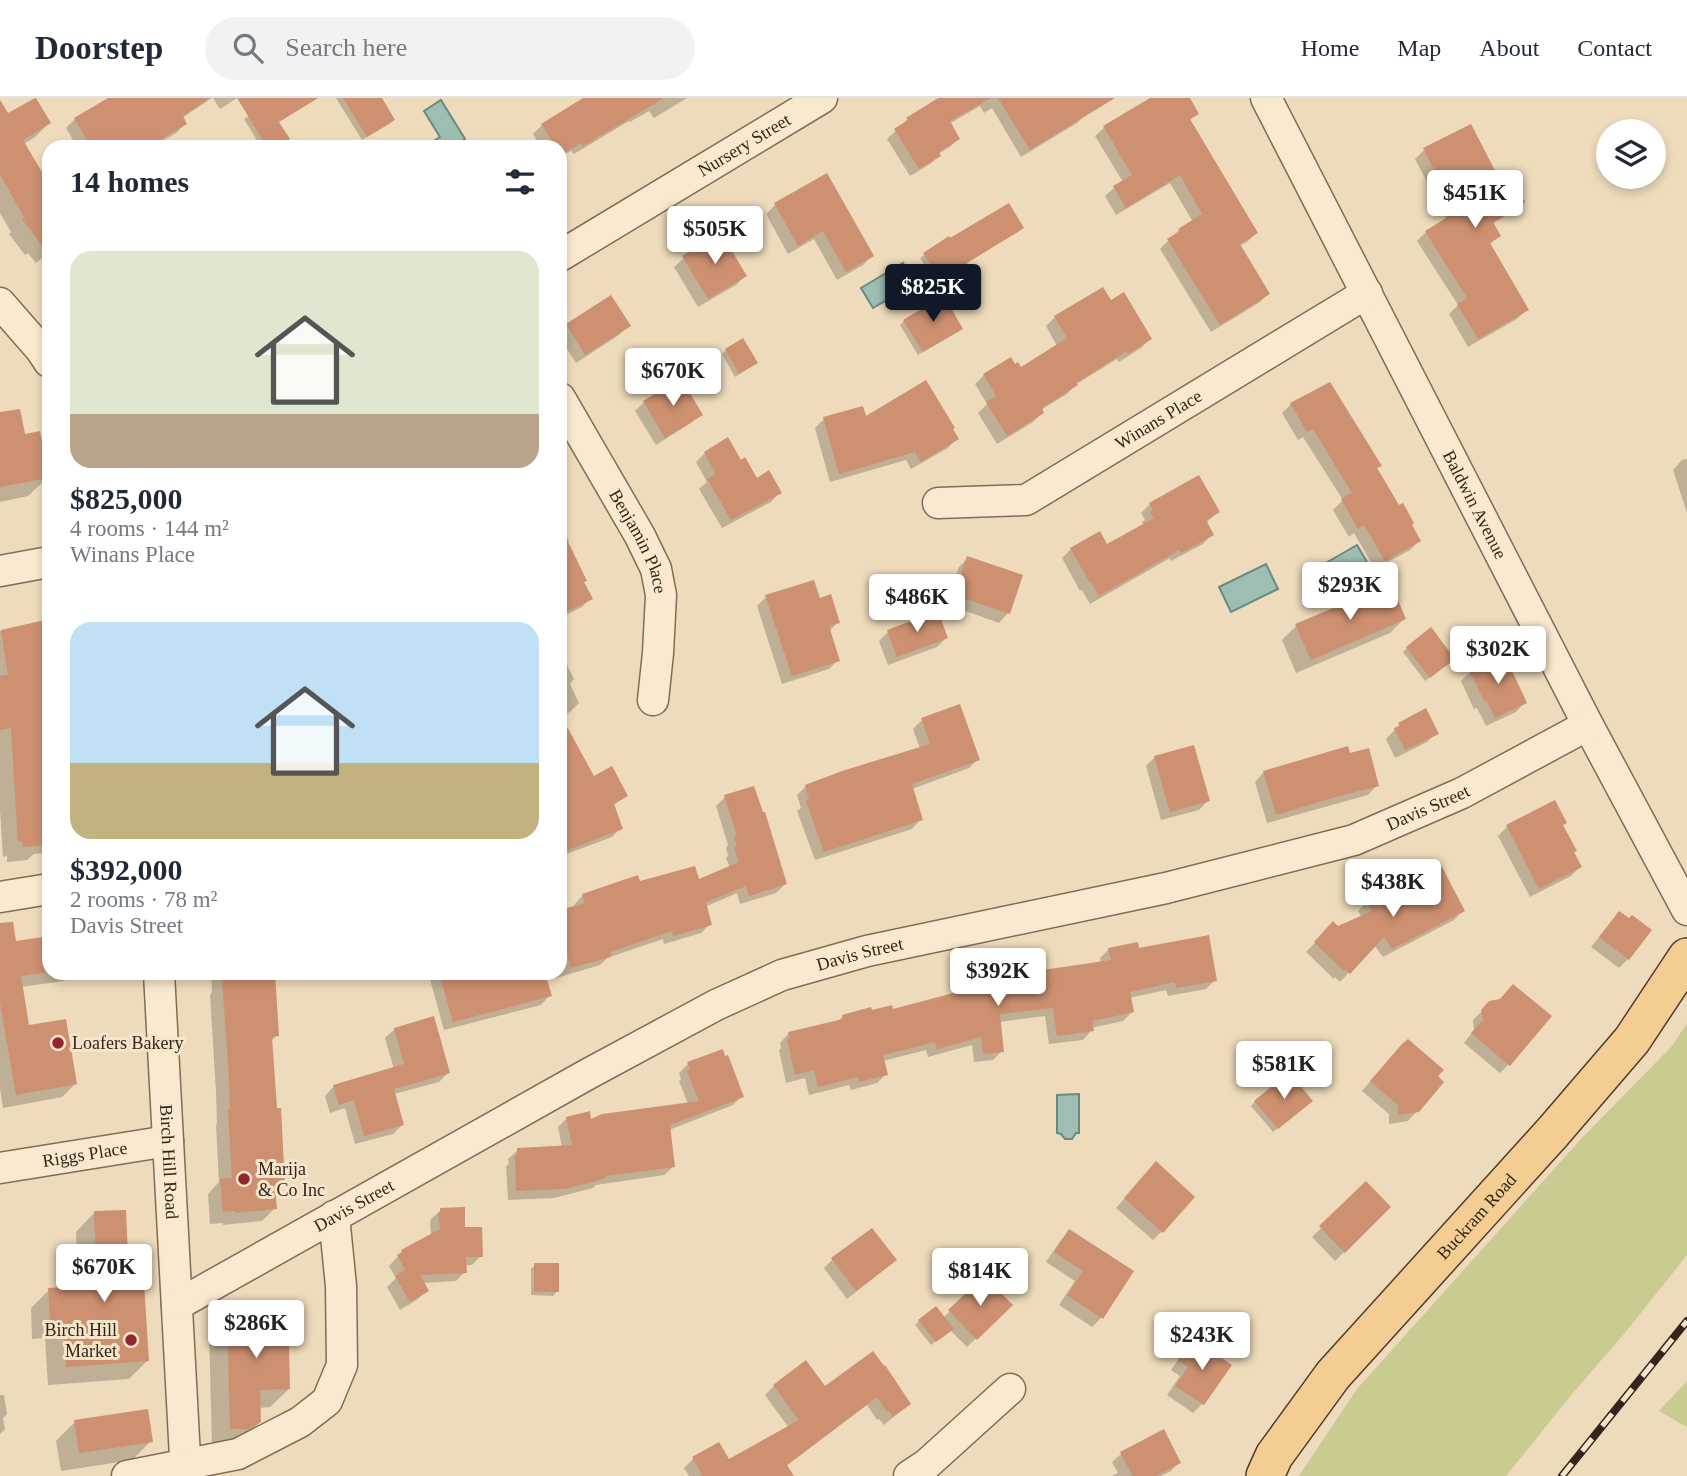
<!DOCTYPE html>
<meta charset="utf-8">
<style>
:root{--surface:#fff;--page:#f2f2f3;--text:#1f2937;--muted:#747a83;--line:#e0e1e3;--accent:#111827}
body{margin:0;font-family:"Times New Roman",serif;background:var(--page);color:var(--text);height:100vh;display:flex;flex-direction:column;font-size:26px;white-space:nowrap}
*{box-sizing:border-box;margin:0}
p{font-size:23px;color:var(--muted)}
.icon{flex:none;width:38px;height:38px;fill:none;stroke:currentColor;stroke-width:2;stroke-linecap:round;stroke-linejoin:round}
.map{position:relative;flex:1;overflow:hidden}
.panel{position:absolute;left:42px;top:42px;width:525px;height:840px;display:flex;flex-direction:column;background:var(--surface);border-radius:21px;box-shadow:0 4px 10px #0003}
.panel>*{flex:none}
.fabs{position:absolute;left:1596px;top:21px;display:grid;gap:14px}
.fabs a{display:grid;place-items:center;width:70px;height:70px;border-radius:50%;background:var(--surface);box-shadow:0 4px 10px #0003;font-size:35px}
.price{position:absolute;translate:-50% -60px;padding:0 16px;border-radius:7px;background:#fff;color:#222;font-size:23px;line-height:46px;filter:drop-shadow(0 2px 4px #0008)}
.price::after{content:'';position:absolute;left:50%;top:42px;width:21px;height:16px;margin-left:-10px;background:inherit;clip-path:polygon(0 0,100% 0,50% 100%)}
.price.selected{background:var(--accent);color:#fff}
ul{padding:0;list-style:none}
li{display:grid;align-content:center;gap:14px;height:371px;padding:0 28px}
li span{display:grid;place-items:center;height:217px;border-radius:21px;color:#555}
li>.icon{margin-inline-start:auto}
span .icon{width:126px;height:126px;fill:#fffc;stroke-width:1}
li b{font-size:30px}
h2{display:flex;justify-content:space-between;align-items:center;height:84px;padding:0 28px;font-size:30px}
header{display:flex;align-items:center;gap:42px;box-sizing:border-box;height:98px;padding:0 35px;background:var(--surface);border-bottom:2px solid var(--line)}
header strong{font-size:33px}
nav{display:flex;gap:38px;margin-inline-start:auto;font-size:24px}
.search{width:490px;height:63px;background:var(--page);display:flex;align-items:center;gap:18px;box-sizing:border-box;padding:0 24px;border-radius:38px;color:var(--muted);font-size:26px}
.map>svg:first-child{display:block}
</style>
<header>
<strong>Doorstep</strong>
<div class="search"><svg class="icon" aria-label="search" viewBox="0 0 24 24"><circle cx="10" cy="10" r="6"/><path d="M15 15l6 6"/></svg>Search here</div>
<nav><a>Home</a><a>Map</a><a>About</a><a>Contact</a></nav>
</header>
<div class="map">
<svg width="1687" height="1378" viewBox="0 0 1687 1378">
<rect width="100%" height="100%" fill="#eedbbb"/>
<g fill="#c9cb90">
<polygon points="1687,925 1687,1157 1624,1236 1572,1296 1506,1378 1299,1378 1357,1291 1581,1041 1672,948"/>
<polygon points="1687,1283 1687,1329 1659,1313"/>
</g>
<g fill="#9fbeb3" stroke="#678b80" stroke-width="2">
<polygon points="441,2 465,41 453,49 430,49 429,46 440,39 424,13"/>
<polygon points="903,165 915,186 873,210 861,190"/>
<polygon points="1357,447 1370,469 1329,491 1317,470"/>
<polygon points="1266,466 1278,491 1231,514 1219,489"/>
<polygon points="1079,996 1079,1035 1076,1035 1072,1041 1065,1041 1061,1036 1057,1035 1057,997"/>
</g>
<g fill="#0003">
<polygon points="112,0 212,0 182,20 185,26 176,35 152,49 77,49 66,30 75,21"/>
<polygon points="213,0 237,0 220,11"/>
<polygon points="276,0 318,0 278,24 276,49 261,49 244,21"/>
<polygon points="336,0 379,0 389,26 362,42"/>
<polygon points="587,0 687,0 654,20 649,13 630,24 629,23 574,56 571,53 560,59 560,49 541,49 533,36 542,27"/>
<polygon points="941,0 1075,0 1085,17 1077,25 1021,59 992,10 984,15 980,8 949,26 958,41 950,49 938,56 939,58 930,66 910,78 887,41 908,21"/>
<polygon points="1154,0 1188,0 1197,16 1189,23 1256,135 1247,144 1239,148 1268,196 1260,204 1211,234 1160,151 1179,132 1193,124 1170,85 1116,117 1105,98 1114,90 1123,84 1095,38 1104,30"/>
<polygon points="0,22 49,25 35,39 24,46 49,89 49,155 36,165 28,155 25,157 9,136 11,134 0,115"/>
<polygon points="1424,52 1500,86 1523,104 1514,113 1492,126 1499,138 1489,147 1526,212 1517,221 1468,249 1449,216 1458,207 1417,143 1426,134 1447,122 1415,61"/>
<polygon points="775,107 872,158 863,167 837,182 814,141 788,156 766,116"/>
<polygon points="1022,130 1018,134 965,165 963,172 938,188 920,160 948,140"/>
<polygon points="684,160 745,178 736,187 698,209 674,169"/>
<polygon points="610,200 628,228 619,237 576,265 560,240 560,234 567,227"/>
<polygon points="1110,205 1150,241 1141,250 1119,264 1117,261 1075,287 1067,296 1041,312 1042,315 1033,324 997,346 978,315 987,306 975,286 984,277 1020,271 1057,248 1046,228 1055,219"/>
<polygon points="904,223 957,234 918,257 900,227"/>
<polygon points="726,252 756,265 735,279 722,256"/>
<polygon points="1329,286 1376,371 1419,443 1410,452 1375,471 1354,435 1349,439 1333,412 1343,402 1303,339 1298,342 1282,315 1291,306"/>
<polygon points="644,304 700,316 691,325 656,347 635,313"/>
<polygon points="0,316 23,338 47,380 28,398 0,404"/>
<polygon points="824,321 865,321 957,340 948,350 911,371 906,362 830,384 815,330"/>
<polygon points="705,355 740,364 756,382 780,394 771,404 722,430 699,391 707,384 696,364"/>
<polygon points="1687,361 1687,415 1673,372 1682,362"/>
<polygon points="1150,406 1218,414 1206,425 1212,436 1203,446 1171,463 1170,460 1090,506 1082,492 1080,493 1062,460 1071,451 1099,435 1107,449 1144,427 1142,424 1145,422 1141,415"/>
<polygon points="560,425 569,443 567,445 590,501 582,509 560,520"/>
<polygon points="968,460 1021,478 1008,515 999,525 946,506 959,469"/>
<polygon points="766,499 818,502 838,524 829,534 838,562 829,571 782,586 757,508"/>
<polygon points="1404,521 1390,535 1296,575 1282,542 1296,528"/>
<polygon points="49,523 49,753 47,755 34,756 27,762 7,764 7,758 3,759 0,712 0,533"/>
<polygon points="888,534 946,540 937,549 888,567 879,543"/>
<polygon points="1407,550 1449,564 1425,583 1403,554"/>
<polygon points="560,553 574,581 570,586 579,605 570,614 560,619"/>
<polygon points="1470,574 1525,604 1516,614 1486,628 1477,610 1474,611 1461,583"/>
<polygon points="922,622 978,661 969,670 912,691 921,721 912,731 815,762 797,713 801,710 797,697 806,688 920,651 913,631"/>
<polygon points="1400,626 1436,635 1427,644 1395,660 1386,641"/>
<polygon points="560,656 593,680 626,697 613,708 621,730 612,739 564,757 560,749"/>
<polygon points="1349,657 1377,687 1368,697 1267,725 1255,684 1264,674"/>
<polygon points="1155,659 1208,703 1199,712 1161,722 1146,668"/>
<polygon points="725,699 785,786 776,795 740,806 737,795 705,809 710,826 701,835 664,846 663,841 607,860 600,867 546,883 550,897 541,907 444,932 429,878 432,875 560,875 560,814 575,809 574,807 583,797 639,785 698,784 730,770 726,760 728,758 726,750 728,747 716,708"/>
<polygon points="1508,728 1562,728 1580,769 1571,778 1530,799 1498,738"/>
<polygon points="1367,804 1463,812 1454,822 1383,859 1374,847 1340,884 1335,879 1334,881 1306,854 1333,826 1338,830 1362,820 1358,813"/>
<polygon points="1619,815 1628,861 1619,870 1591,849"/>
<polygon points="49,840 49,875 71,875 64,883 21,889 28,929 75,986 62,999 3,1010 0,991 0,845 14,845"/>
<polygon points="1109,851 1137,852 1215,882 1206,891 1168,898 1166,892 1129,900 1132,914 1123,923 1091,930 1092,932 1083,942 1049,946 1045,918 999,924 1002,953 993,962 974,964 972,947 928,959 926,952 883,963 886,976 877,985 851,992 849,987 809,997 805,980 786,985 779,952 781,950 780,945 789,935 837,924 843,918 891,913 967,893 966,879 976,870 1028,876 1101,865 1100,860"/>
<polygon points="211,875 263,875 277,937 270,944 284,1087 274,1097 275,1110 262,1123 223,1127 223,1125 210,1126 208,1096 219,1084 216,1027 217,1026 216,994 210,897 212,894"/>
<polygon points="1490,905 1509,966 1500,975 1464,945 1474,932 1473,922"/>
<polygon points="395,931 448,975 439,984 394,996 402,1027 393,1036 355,1046 345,1010 330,1015 325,998 334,988 394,971 385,940"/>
<polygon points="1393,957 1417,1013 1408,1023 1389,1026 1389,1016 1362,993"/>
<polygon points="688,966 742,998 733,1007 669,1032 674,1068 664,1077 596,1087 593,1090 554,1100 508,1102 506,1068 509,1066 508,1061 518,1052 562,1049 558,1029 567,1020 590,1023 688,1006 679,983 681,981 679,975"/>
<polygon points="1255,1004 1306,1007 1273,1034 1251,1008"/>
<polygon points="1147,1075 1162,1133 1153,1142 1116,1110"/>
<polygon points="1366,1086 1389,1109 1335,1163 1312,1139"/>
<polygon points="441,1112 464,1131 481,1158 472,1167 465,1167 465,1174 456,1183 423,1185 427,1192 418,1201 400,1212 387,1189 396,1180 389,1168 402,1154 431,1138 430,1125 431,1121"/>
<polygon points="94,1115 128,1186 147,1263 129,1281 48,1287 45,1240 32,1241 31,1210 49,1192 78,1190 76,1134"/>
<polygon points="1070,1133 1101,1220 1092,1229 1059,1207 1075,1183 1046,1164 1061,1142"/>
<polygon points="833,1161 894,1162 885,1171 847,1201 824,1170"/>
<polygon points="535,1167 557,1193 553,1198 531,1197 531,1171"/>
<polygon points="984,1180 1010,1207 967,1249 950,1232 931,1247 915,1227 919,1223 943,1220"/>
<polygon points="228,1213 289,1291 270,1309 259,1310 260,1324 241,1343 212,1349 209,1232"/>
<polygon points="1194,1243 1229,1267 1202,1306 1193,1315 1167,1297 1180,1278 1171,1272 1185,1252"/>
<polygon points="873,1256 909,1306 884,1327 879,1321 877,1322 867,1307 786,1368 787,1378 689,1378 684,1370 693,1361 728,1364 789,1330 765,1297 774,1288 825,1290"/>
<polygon points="0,1297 4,1297 7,1316 3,1320 5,1331 0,1336"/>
<polygon points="75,1324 151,1343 132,1362 61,1373 56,1343"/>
<polygon points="1163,1333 1179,1364 1171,1373 1161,1378 1112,1378 1118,1375 1112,1364 1121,1356"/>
</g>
<g fill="#cd9070">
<polygon points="35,0 36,0 51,25 23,42 49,86 49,157 22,121 24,119 0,76 0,2 8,15"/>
<polygon points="108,0 210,0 183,18 187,26 147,49 91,49 74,20"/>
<polygon points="237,0 318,0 279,24 290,41 276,49 267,49"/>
<polygon points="343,0 382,0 395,22 367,39"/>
<polygon points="583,0 664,0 583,48 581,45 561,57 560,49 556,49 541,26"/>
<polygon points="938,0 991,0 950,23 960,41 939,54 941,58 919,71 894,31 908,22 906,20"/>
<polygon points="998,0 1115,0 1030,52"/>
<polygon points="1150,0 1190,0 1199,16 1190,21 1258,135 1240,146 1270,196 1220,227 1167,141 1180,133 1178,131 1202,116 1180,77 1126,110 1113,88 1132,77 1103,28"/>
<polygon points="1471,26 1501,84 1510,78 1525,104 1493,124 1501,138 1490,145 1529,212 1478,241 1457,206 1467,200 1425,133 1456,114 1423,50"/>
<polygon points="827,75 874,158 846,174 823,133 798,148 774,105"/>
<polygon points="1009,105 1024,130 967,165 969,168 943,186 923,155 949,138 950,140"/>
<polygon points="721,135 747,178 708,201 682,158"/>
<polygon points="1103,189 1111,202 1124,194 1152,241 1128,256 1127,253 1076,285 1078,287 1042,310 1044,315 1007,338 986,304 996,298 983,276 1011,259 1015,266 1018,264 1021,269 1067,240 1054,218"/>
<polygon points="611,197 631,228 585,257 566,226"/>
<polygon points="944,198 963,231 923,254 903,222"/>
<polygon points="743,240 758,265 739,276 725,251"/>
<polygon points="681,280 703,317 665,340 643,303"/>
<polygon points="926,282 955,330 953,331 959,341 921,364 915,354 839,376 823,319 863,308 866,318"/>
<polygon points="1330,284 1382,368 1377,370 1399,407 1403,405 1414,425 1412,427 1421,443 1385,463 1364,427 1358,431 1341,401 1352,395 1313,331 1307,334 1290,305"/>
<polygon points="20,311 25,336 40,333 49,380 0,389 0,314"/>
<polygon points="728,339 741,362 745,359 757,380 769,372 782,395 731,422 707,381 716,376 704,354"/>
<polygon points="1199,377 1220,414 1206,422 1214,437 1181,455 1179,452 1099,498 1091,484 1090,485 1070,450 1100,433 1107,446 1154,420 1150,414 1153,412 1149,405"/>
<polygon points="560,427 587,483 584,484 593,501 560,517"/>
<polygon points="967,458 1023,477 1010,516 954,497"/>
<polygon points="814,482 820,500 831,496 840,525 829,528 840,563 792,578 765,497"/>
<polygon points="1391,486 1406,521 1311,562 1295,526"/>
<polygon points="938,513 948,540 897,559 887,532"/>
<polygon points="49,521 49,741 45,741 45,747 23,749 22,743 18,744 11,630 0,632 0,578 8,577 1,532"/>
<polygon points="1431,529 1455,561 1430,580 1406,549"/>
<polygon points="1504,556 1527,605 1495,620 1486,602 1484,603 1469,572"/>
<polygon points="960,606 980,662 912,686 923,722 824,754 806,703 809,701 805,687 842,673 930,646 921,620"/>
<polygon points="1426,610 1439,636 1405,652 1394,630 1400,628 1398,625"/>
<polygon points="560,616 594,678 612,668 628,698 614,706 623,731 568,752 560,730"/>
<polygon points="1194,647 1210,703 1170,714 1154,658"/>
<polygon points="1348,648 1350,655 1369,650 1379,688 1339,698 1276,717 1263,673"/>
<polygon points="754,688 763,714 765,714 787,786 749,798 746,788 706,804 712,827 673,838 672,833 610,854 611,859 571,870 560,832 560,812 585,805 582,796 638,777 640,783 695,768 699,781 739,764 734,749 737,749 734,739 737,738 724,697"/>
<polygon points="1555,702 1567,725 1563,727 1577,753 1574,754 1582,769 1539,791 1506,727"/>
<polygon points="1442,769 1465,813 1392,851 1384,839 1350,876 1345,871 1344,873 1314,844 1333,823 1338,828 1372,813 1366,802 1424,773 1426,778"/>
<polygon points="1619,813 1629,820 1632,817 1652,832 1629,862 1599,839"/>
<polygon points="13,824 16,843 49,838 49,874 21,878 29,927 66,921 77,986 16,997 0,905 0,825"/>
<polygon points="1209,837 1217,883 1176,890 1175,884 1130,894 1134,914 1092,923 1094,933 1057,938 1053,910 1000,916 1004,954 983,956 981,939 937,951 935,944 883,957 888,977 859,984 858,979 818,989 814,972 795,977 787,941 790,941 788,934 843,921 842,917 871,909 872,912 892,907 893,911 976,889 975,868 1027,862 1029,874 1111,862 1108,850 1138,844 1139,850"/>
<polygon points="224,875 275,875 279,938 272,939 277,1010 281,1010 285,1088 275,1089 277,1111 235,1115 235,1113 223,1114 220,1081 232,1080 228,1012 230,1012 229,980 222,882 224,882"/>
<polygon points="439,875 545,875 552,898 453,924"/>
<polygon points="1513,886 1552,918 1510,968 1471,935 1483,922 1481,912 1489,903 1500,901"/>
<polygon points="434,918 450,975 394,991 404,1027 364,1038 354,1002 339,1007 333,987 404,966 394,930"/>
<polygon points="1408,941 1444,972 1438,978 1444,984 1419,1014 1398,1017 1398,1007 1370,983 1402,946"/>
<polygon points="723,951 725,958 728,957 744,999 670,1027 675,1069 606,1078 604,1081 565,1091 516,1093 515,1058 517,1057 517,1050 572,1047 566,1019 590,1013 591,1021 602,1016 699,1003 687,973 690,971 687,964"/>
<polygon points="1289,974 1313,1003 1278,1031 1254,1003"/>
<polygon points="1156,1063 1195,1099 1163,1135 1124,1100"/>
<polygon points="1366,1083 1391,1109 1345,1155 1319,1128"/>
<polygon points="465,1109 465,1129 482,1129 483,1159 466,1159 467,1175 420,1177 429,1193 410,1204 395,1178 405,1172 397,1157 402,1154 401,1152 440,1131 438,1114 440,1115 440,1110"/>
<polygon points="126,1112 129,1185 144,1184 149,1263 66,1269 63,1222 50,1223 48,1190 97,1187 94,1113"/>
<polygon points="872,1130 897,1162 856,1193 831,1160"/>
<polygon points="1069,1131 1134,1173 1103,1221 1067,1197 1083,1173 1054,1154"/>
<rect x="534" y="1165" width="25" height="29"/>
<polygon points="984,1178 1013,1207 977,1242 948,1212"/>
<polygon points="936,1208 954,1231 936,1244 918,1222"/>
<polygon points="288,1209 290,1291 260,1292 261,1324 249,1331 230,1331 227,1211"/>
<polygon points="1194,1241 1232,1267 1204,1307 1175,1288 1188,1269 1178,1262"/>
<polygon points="873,1253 884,1268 885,1267 911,1306 893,1319 889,1313 887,1314 877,1299 787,1367 794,1378 700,1378 702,1377 692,1359 719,1344 729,1361 799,1322 773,1287 806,1262 825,1288"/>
<polygon points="148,1311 153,1344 79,1355 74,1322"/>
<polygon points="1164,1331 1181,1365 1156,1378 1133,1378 1120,1354"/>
</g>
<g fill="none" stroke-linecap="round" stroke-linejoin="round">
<defs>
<g id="minor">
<path id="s1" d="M1266 0 1588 627 1687 812"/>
<path id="s2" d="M560 158 822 0"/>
<polyline points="0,205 41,252 49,264"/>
<path id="s3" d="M560 300 640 438 656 471 661 497 658 555 653 602"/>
<path id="s4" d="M938 405 1026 402 1367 195"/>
<polyline points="0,473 49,464"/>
<polyline points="0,799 49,791"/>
<path id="s5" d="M159 875 186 1378"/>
<path id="s6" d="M0 1070 168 1043"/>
<path id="s7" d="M177 1207 588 976 716 907 782 877 867 853 1166 790 1354 742 1462 695 1588 627"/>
<polyline points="127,1378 238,1356 300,1324 327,1303 342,1267 341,1188 334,1118"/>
<polyline points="909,1378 927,1366 1010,1291"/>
</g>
<g id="major">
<path id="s8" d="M1265 1378 1274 1358 1333 1277 1553 1034 1632 942 1687 859"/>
</g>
</defs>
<use href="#minor" stroke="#856b55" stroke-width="33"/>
<use href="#major" stroke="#523a2a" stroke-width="40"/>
<use href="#minor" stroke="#f9e9ce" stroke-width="30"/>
<use href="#major" stroke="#f3cd91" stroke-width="37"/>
<defs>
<polyline id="rail" points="1562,1378 1687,1223"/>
</defs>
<use href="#rail" stroke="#33251a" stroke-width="8"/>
<use href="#rail" stroke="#f5e6cb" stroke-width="5" stroke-dasharray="16" stroke-linecap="butt"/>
</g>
<g fill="#94252e" stroke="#f5e6cb" stroke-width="2.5">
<circle cx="58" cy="945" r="7"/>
<circle cx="244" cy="1081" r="7"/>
<circle cx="131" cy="1242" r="7"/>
</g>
<g text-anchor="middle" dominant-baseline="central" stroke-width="6" stroke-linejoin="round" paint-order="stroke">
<g font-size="18" fill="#33251a" stroke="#f5e6cb">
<text stroke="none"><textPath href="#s2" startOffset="215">Nursery Street</textPath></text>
<text stroke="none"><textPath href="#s4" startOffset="243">Winans Place</textPath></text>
<text stroke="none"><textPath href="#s1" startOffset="457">Baldwin Avenue</textPath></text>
<text stroke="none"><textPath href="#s3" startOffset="164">Benjamin Place</textPath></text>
<text stroke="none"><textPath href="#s7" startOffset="1358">Davis Street</textPath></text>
<text stroke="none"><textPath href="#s7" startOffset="770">Davis Street</textPath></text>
<text stroke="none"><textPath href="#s6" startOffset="86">Riggs Place</textPath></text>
<text stroke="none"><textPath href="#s5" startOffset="189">Birch Hill Road</textPath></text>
<text stroke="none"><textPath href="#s7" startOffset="203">Davis Street</textPath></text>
<text stroke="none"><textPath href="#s8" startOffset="336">Buckram Road</textPath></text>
</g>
<g font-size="18" fill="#33251a" stroke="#f5e6cb" text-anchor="start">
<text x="72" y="945">Loafers Bakery</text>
<text x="258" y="1071">Marija<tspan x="258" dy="21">&amp; Co Inc</tspan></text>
<text x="117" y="1232" text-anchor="end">Birch Hill<tspan x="117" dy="21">Market</tspan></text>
</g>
</g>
</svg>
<div class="fabs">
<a><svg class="icon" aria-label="layers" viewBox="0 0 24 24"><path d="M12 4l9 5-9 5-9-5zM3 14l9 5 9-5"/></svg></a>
</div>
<b class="price" style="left:1475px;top:132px">$451K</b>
<b class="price" style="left:715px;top:168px">$505K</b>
<b class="price selected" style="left:933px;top:226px">$825K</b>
<b class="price" style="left:673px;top:310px">$670K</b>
<b class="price" style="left:1350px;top:524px">$293K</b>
<b class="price" style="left:917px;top:536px">$486K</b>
<b class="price" style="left:1498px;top:588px">$302K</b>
<b class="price" style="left:1393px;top:821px">$438K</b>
<b class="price" style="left:998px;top:910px">$392K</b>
<b class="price" style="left:1284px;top:1003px">$581K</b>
<b class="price" style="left:104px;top:1206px">$670K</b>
<b class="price" style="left:980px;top:1210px">$814K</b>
<b class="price" style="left:256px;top:1262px">$286K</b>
<b class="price" style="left:1202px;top:1274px">$243K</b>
<section class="panel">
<h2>14 homes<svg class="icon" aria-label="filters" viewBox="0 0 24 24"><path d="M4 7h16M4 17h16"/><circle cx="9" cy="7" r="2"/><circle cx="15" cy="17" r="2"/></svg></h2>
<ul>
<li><span style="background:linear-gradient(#dfe7d0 75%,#b9a48a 0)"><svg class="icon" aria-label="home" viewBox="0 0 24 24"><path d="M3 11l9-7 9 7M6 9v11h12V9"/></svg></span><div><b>$825,000</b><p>4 rooms · 144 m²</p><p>Winans Place</p></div></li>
<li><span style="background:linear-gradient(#bfe0f5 65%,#c2b280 0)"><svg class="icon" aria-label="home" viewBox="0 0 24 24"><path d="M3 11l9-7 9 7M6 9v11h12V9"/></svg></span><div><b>$392,000</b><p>2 rooms · 78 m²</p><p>Davis Street</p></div></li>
</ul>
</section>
</div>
